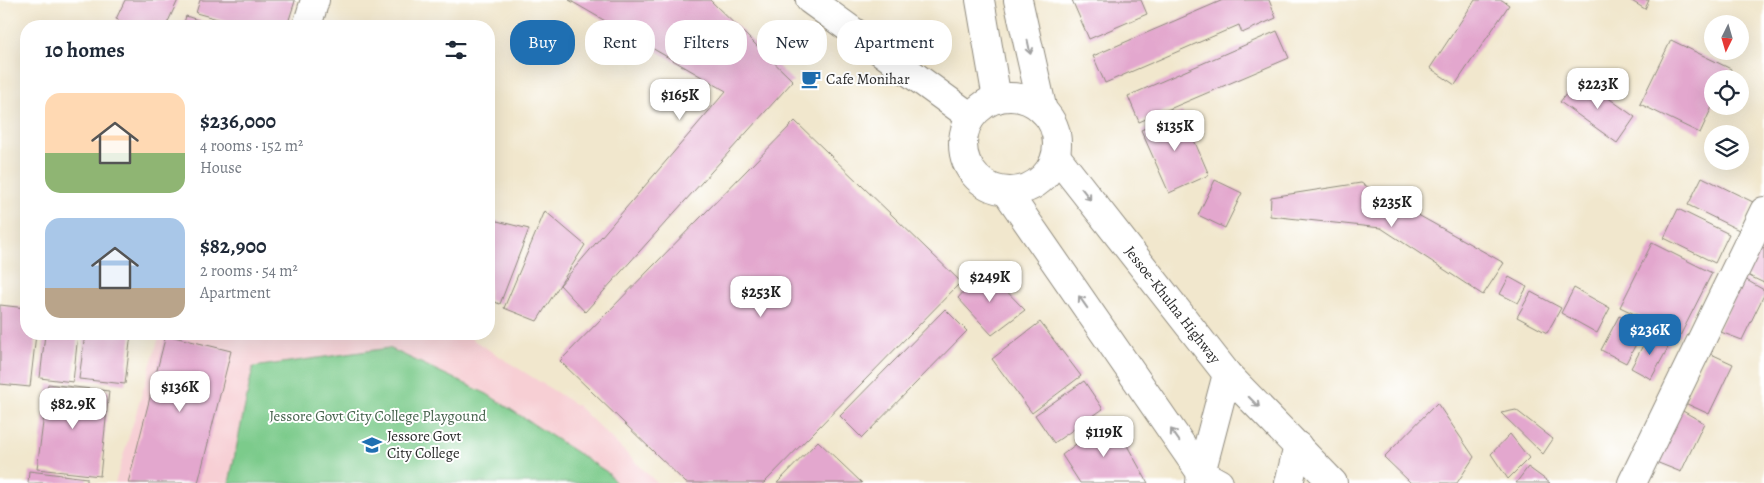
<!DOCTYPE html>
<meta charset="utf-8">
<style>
:root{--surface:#fff;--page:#f6f6f7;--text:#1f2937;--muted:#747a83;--accent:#1f6fb2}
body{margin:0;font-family:Alegreya,serif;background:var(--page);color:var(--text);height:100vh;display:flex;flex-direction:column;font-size:19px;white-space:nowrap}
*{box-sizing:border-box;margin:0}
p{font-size:16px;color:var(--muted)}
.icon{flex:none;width:28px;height:28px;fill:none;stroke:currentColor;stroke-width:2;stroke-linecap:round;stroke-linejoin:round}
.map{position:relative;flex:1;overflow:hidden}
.side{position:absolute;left:20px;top:20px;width:475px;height:320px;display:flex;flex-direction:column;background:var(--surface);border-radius:20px;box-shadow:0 5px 20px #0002}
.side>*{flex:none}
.guide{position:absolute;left:510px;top:20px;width:475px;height:45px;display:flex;gap:10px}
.needle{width:32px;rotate:185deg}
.fabs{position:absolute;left:1704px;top:15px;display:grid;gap:10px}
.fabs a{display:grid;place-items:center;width:45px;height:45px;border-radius:50%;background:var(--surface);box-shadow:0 5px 20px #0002;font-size:25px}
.price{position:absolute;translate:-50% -42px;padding:0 11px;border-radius:10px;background:#fff;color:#222;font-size:16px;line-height:32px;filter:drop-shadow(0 1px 2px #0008)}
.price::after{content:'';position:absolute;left:50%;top:30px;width:15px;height:11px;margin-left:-8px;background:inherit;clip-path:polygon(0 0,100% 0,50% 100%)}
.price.on{background:var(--accent);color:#fff}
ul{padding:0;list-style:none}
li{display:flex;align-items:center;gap:15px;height:125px;padding:0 25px}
li span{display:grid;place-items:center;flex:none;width:140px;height:100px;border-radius:15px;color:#555}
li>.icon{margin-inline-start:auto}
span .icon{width:60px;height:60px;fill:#fffc;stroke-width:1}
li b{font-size:21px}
h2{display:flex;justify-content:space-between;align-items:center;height:60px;padding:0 25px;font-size:21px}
.chip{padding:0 18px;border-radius:20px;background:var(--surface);box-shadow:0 5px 20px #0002;font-size:18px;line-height:45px}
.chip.on{background:var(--accent);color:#fff}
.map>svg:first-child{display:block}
</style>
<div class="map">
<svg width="1764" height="483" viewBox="0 0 1764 483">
<rect width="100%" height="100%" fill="#fff"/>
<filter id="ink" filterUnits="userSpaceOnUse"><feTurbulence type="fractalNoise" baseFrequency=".02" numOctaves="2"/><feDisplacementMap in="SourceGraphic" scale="10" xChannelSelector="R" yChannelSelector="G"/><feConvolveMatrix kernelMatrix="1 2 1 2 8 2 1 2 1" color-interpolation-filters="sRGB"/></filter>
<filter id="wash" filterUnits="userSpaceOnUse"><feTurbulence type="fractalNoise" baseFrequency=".0096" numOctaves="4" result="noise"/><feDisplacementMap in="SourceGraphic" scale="20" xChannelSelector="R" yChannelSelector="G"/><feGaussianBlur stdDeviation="1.12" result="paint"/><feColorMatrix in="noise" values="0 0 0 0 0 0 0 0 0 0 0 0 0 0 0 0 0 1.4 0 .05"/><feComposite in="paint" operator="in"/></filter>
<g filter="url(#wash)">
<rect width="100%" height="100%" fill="#f1e7cd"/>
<polygon fill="#f7cfd4" points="160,334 464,334 578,406 657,483 115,483"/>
<polygon fill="#7ccb8b" stroke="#547b5b" points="389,348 487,394 607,472 616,483 229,483 253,367"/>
<g id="blocks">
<g fill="#e3a7ce">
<polygon points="125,0 178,0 166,26 133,26 116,19"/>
<polygon points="200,0 293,0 295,1 287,26 243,26 196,13"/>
<polygon points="569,0 710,0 793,81 585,312 560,285 726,91"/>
<polygon points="1072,0 1141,0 1147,14 1089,39"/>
<polygon points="1223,0 1269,0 1276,18 1242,33 1239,25 1105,83 1093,56"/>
<polygon points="1475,0 1502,0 1509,5 1455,85 1430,68"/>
<polygon points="1630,0 1649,0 1645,9"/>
<polygon points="186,16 216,26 183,26"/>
<polygon points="1277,31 1289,58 1139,122 1128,96"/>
<polygon points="1671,40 1731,69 1727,79 1712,79 1712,107 1700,133 1640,104"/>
<polygon points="1579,77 1635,117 1617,143 1560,102"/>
<polygon points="1182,112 1209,175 1169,193 1141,130"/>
<polygon points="795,121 961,282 764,483 686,483 560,361"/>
<polygon points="1702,177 1753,202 1739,230 1688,205"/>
<polygon points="1215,180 1242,193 1225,228 1198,215"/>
<polygon points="1361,183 1504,263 1483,295 1381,228 1270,216 1271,197"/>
<polygon points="1678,209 1729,234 1715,263 1664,238"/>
<polygon points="545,211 585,245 537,321 504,308"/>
<polygon points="489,219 529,229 500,304 489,300"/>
<polygon points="1652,243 1712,273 1680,336 1620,307"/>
<polygon points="1757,244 1764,248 1764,283 1743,273"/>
<polygon points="984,268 1025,310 992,335 958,298"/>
<polygon points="1509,277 1527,287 1518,303 1500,294"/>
<polygon points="1743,278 1764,290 1764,295 1742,340 1718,331"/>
<polygon points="1574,288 1610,308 1597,333 1561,313"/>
<polygon points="1531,292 1561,308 1547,333 1517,317"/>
<polygon points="0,305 26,308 26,334 36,334 30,387 0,384"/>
<polygon points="945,309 967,331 862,438 840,416"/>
<polygon points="1619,316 1644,329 1626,363 1601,350"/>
<polygon points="1040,322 1081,376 1032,413 992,359"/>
<polygon points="45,334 78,334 73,382 40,378"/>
<polygon points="85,334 131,334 125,384 79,379"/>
<polygon points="1649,334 1670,344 1651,379 1631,368"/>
<polygon points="166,335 231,351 198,483 128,483"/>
<polygon points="1709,353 1733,364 1709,414 1685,403"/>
<polygon points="1084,381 1103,409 1054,443 1035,415"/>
<polygon points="48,384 109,391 100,476 37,469"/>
<polygon points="1437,403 1474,457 1457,483 1411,483 1384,457"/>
<polygon points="1516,410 1553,439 1543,454 1501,413"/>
<polygon points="1681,410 1704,423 1681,472 1656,462"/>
<polygon points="1111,417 1148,483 1080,483 1062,455"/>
<polygon points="1510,434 1529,458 1508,479 1491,454"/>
<polygon points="818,441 862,483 777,483"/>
<polygon points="1528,467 1550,483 1516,483"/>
<polygon points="29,471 87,478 87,483 28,483"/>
</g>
</g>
</g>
<g filter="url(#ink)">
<use href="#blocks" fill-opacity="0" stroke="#8e897c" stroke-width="1"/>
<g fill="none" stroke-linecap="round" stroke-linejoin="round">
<defs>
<g id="minor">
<polyline points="307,26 315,0"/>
<polyline points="1632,483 1764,211"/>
</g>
<g id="highway">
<polyline points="810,0 971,117"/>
<polyline points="980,0 997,99"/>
<polyline points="1018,0 1043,111"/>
<circle cx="1010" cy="144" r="47"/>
<path id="s1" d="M1056 156 1227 374 1333 483"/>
<polyline points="1006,191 1201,473 1219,483"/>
<polyline points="1200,483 1201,473 1227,374"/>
<polyline points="1289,483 1298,446"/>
</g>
</defs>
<use href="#minor" stroke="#8e897c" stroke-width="30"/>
<use href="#highway" stroke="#8e897c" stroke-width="30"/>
<use href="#minor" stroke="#fff" stroke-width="28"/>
<use href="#highway" stroke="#fff" stroke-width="28"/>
</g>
<defs><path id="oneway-shaft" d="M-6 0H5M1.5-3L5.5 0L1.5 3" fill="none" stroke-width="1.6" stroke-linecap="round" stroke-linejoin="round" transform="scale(1.25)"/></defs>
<g stroke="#a0a0a0">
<use href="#oneway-shaft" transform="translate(1029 47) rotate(78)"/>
<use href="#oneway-shaft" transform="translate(1086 194) rotate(52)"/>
<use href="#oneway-shaft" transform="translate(1083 302) rotate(-125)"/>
<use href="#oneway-shaft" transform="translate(1254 402) rotate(45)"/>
<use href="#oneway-shaft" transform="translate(1175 435) rotate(-125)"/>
</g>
</g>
<defs>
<symbol id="cafe-bare" viewBox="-9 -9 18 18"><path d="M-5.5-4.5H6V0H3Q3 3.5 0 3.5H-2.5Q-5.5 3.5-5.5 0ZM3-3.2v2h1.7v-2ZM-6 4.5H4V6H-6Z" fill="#1f6fb2" stroke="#fff" stroke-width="2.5" paint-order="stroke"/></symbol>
<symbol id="university-bare" viewBox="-9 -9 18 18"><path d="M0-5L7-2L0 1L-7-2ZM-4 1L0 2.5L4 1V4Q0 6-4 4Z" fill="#1f6fb2" stroke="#fff" stroke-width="2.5" paint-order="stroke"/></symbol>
</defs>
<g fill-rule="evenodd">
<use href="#cafe-bare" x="797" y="65" width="28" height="28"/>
<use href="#university-bare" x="358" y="431" width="28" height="28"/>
</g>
<g text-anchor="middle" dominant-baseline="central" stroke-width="4" stroke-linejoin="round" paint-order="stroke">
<g font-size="15" fill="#2b2b2b" stroke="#fff" text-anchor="start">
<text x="826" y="79">Cafe Monihar</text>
<text x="387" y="436">Jessore Govt<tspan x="387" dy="17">City College</tspan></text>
</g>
<g font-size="15" fill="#2b2b2b" stroke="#fff">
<text stroke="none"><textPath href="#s1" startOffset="189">Jessoe-Khulna Highway</textPath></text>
</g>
<g font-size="15" fill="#47634d" stroke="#fff">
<text x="378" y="416">Jessore Govt City College Playgound</text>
</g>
</g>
</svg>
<div class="fabs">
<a><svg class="needle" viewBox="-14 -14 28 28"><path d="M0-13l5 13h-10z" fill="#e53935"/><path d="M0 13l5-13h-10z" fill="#747a83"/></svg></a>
<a><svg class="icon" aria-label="locate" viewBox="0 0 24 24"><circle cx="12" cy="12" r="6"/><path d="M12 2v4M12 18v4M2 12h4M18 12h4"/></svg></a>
<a><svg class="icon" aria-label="layers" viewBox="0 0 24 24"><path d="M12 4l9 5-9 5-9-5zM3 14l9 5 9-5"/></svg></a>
</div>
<b class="price" style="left:1598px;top:110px">$223K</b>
<b class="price" style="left:680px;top:121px">$165K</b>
<b class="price" style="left:1175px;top:152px">$135K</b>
<b class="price" style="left:1392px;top:228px">$235K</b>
<b class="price" style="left:990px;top:303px">$249K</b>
<b class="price" style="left:761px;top:318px">$253K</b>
<b class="price on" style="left:1650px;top:356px">$236K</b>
<b class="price" style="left:180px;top:413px">$136K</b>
<b class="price" style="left:73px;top:430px">$82.9K</b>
<b class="price" style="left:1104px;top:458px">$119K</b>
<div class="guide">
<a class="chip on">Buy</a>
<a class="chip">Rent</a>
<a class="chip">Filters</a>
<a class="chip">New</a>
<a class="chip">Apartment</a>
</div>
<section class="side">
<h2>10 homes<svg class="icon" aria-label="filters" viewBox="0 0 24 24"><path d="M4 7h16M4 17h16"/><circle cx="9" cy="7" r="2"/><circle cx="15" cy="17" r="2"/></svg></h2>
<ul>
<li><span style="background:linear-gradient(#ffd9b3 60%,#8fb573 0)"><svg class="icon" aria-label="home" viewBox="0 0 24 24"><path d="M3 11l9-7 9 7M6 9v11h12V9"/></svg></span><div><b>$236,000</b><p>4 rooms · 152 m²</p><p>House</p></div></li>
<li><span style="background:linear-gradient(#a9c7e8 70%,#b9a48a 0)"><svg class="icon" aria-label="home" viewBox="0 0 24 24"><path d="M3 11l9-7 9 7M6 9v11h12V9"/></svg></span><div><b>$82,900</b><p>2 rooms · 54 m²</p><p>Apartment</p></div></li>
</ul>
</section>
</div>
